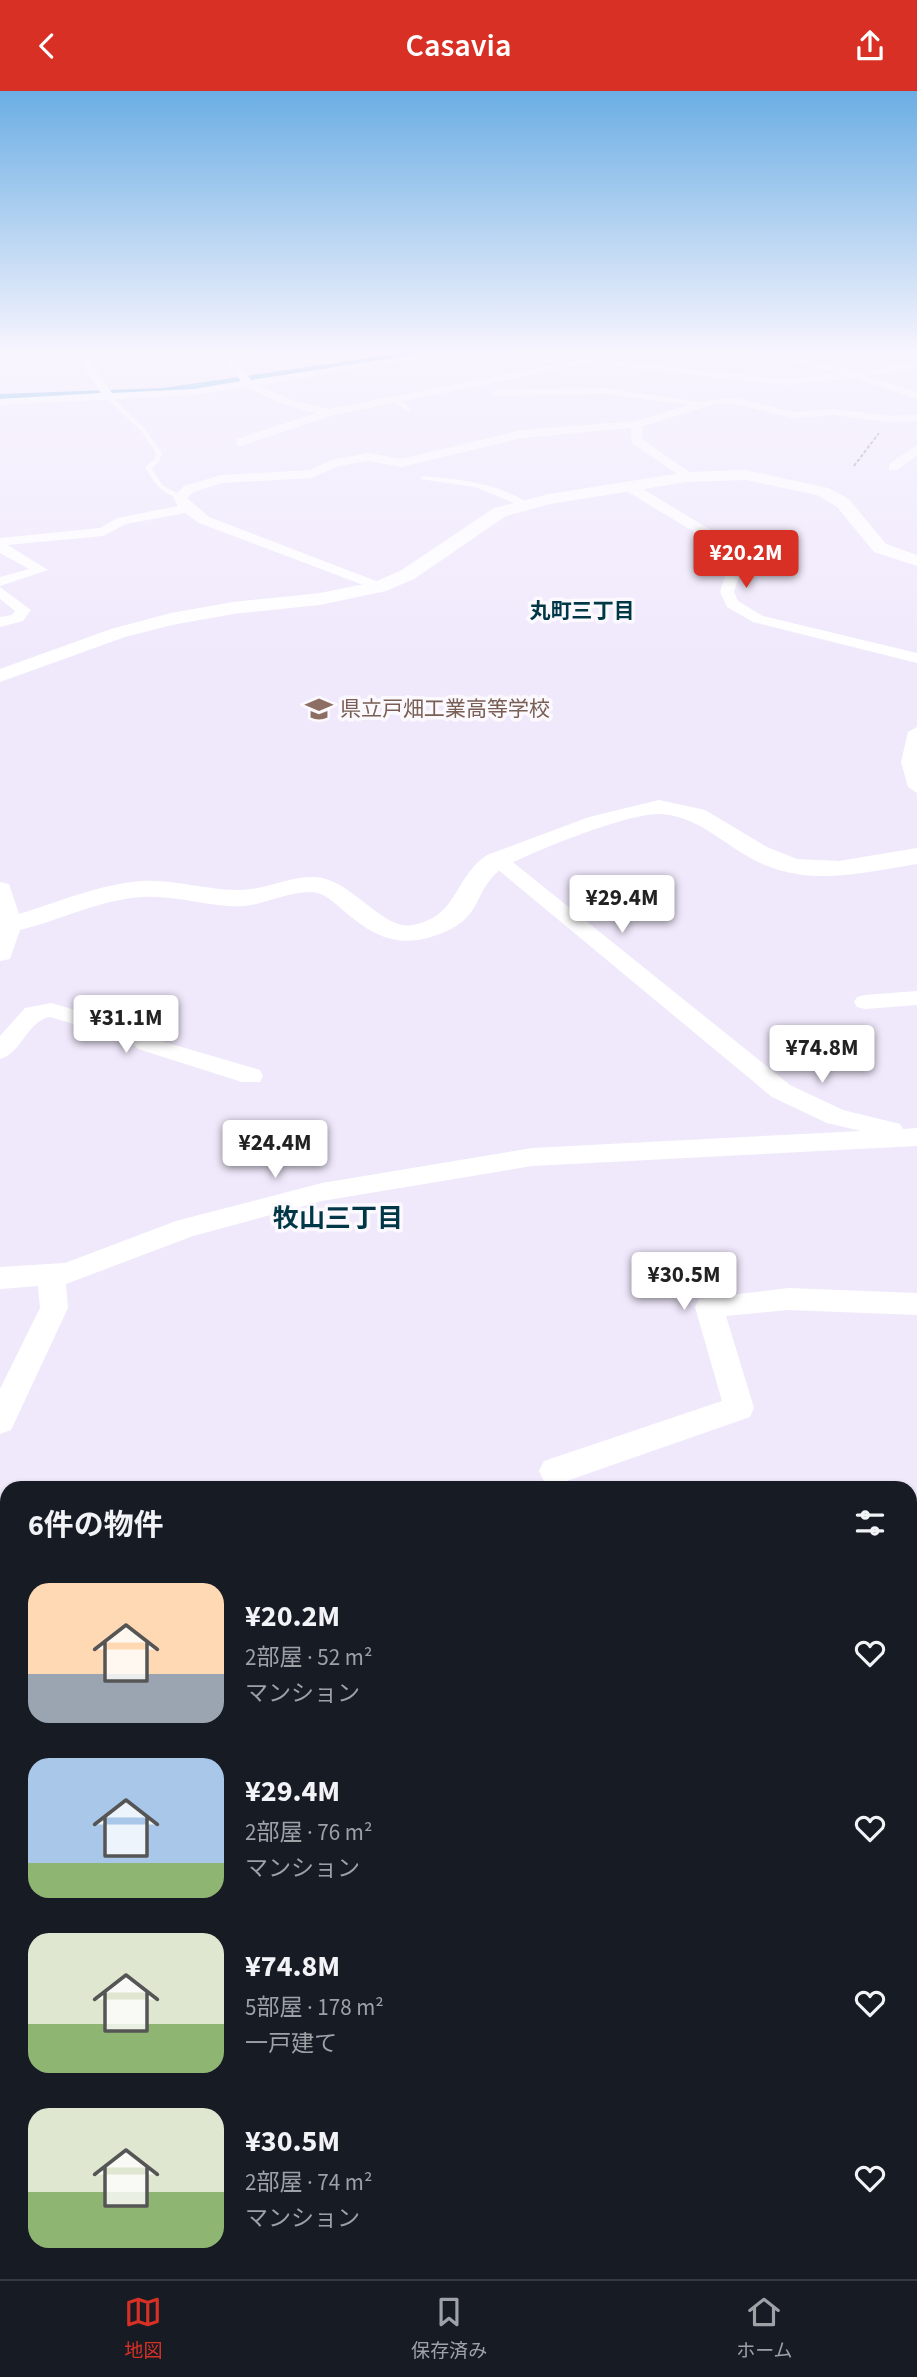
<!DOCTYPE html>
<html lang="ja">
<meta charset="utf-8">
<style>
:root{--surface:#171b24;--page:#242831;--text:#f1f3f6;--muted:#9ea1a6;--line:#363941;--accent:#d93025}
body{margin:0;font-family:"Source Sans 3","Noto Sans JP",sans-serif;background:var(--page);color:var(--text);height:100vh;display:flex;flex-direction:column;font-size:26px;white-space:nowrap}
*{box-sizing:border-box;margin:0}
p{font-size:23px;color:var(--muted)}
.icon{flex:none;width:38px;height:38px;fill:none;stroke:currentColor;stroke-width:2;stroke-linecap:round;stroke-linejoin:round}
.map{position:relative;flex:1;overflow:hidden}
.panel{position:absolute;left:0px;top:1390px;width:917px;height:800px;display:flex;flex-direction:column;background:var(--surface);border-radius:21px 21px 0 0;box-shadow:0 2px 5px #0004}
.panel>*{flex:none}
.price{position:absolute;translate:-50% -60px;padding:0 16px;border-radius:7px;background:#fff;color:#222;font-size:23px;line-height:46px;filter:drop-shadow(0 2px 4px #0008)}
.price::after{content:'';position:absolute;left:50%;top:42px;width:21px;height:16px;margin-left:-10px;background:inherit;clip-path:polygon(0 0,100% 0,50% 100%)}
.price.current{background:var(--accent);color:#fff}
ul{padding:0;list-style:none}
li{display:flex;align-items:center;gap:21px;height:175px;padding:0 28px}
li span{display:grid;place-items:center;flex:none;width:196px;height:140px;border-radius:21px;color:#555}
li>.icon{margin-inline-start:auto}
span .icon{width:84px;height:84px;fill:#fffc;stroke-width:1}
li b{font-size:30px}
h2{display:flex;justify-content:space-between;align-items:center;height:84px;padding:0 28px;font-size:30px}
header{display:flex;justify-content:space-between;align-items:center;height:91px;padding:0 28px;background:var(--accent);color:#fff;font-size:32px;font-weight:600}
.tabs{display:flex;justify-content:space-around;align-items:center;height:98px;border-top:2px solid var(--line);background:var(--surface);font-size:19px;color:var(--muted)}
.tabs a{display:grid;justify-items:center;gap:4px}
.tabs .current{color:var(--accent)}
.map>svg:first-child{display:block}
</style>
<header><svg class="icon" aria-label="back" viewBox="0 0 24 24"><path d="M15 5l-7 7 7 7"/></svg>Casavia<svg class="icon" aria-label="share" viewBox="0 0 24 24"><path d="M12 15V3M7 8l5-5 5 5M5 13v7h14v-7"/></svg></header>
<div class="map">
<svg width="917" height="2188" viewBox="0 0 917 2188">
<rect width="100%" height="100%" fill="#f0e9fc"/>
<polygon fill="#4fa5de" points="430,258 460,258 176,301 0,308 0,303 163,297"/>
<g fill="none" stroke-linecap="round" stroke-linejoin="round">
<polyline stroke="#9d97a5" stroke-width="2" stroke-dasharray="3.5 2" stroke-linecap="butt" points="854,375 879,342"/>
<polyline stroke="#9d97a5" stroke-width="7" stroke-dasharray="11 5" stroke-linecap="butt" points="654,2188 655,2182"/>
<g fill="#fff" fill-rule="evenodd">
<path d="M108 306H112L146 339 162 362 159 371 152 377 162 394 182 405V407C163 405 154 392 145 376L154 369 156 362 142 341 108 308Z"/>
<polygon points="396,307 411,318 411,320 407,320 394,310"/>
<path d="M422 385C459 388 500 392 531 414L524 416 475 396 420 388Z"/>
</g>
<g fill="#fff" fill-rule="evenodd">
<polygon points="54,258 97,258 85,262 112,302 194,298 241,290 217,258 227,258 251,289 451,258 477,258 259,294 288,308 329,318 636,258 658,258 330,325 241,355 237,354 237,348 316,322 280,312 246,296 194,304 0,314 0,308 101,302 75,263 0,269 0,263"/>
<polygon points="305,258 318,258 338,271 329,273"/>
<path d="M515 258 570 268C557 276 526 268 515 258Z"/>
<polygon points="747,258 765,258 855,280 917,271 917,277 868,285 917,301 917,308 854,287 785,294 621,276 616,273 621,270 785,288 839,283"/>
<polygon points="606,297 699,311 735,307 794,321 833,318 889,325 917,324 917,330 889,331 833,324 794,327 735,313 715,313 643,335 642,348 692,383 693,386 687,390 632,352 631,337 522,347 401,376 368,370 338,375 312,387 222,392 194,401 187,407 209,426 384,493 386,496 379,500 199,432 185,422 126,433 103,445 8,454 48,479 0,495 0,486 29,478 0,462 0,447 100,437 117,427 178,415 173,406 184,395 221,384 310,379 331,369 368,362 401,368 522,339 636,330 689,314 606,303 496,305 490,302 496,299"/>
<polygon points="917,354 917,364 897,379 889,379 889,373"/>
<polygon points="623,392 633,392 734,453 745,467 734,501 738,510 763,525 917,562 917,572 753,531 727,516 720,501 731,467 724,459 623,398"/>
<polygon points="0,496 31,519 23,530 0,536 0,526 12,524 15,520 0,508"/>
<polygon points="917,636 917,702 908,696 901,671 908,641"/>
<polygon points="497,762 504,764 790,994 843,1019 900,1033 903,1038 917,1037 917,1055 532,1075 322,1110 193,1145 66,1193 68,1217 11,1339 0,1343 0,1298 40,1217 38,1195 0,1198 0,1176 65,1172 176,1130 322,1092 532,1057 861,1040 827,1032 772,1006 490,772 487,768 490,764"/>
<polygon points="917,900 917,914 865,918 857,916 854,911 857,906 865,904"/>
<path d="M51 912 145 939 154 948 260 979 263 985 260 991H242L138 958 129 949 50 926C27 930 22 962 0 968V945L25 917Z"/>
<polygon points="788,1197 917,1202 917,1224 788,1219 726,1225 754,1317 750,1326 555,1394 544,1390 539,1380 544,1370 722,1310 695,1216 699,1208"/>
<polygon points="0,1938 7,1940 7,1982 0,1980"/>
</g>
<g fill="#fff" fill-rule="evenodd">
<polygon points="746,379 828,397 849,408 886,453 917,464 917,475 874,461 837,416 817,404 746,389 687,391 550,413 506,425 414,488 386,500 320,514 233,523 172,534 125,546 0,591 0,578 111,538 171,522 233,511 320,502 374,491 400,480 494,417 549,403 687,381"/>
<path d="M659 709 705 719 767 756 797 768 839 770 917 757V773C866 781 815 795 765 774 730 760 701 725 661 723 626 722 538 759 505 775 469 800 488 829 431 846 395 857 371 843 344 820 337 814 328 805 318 802 296 797 267 813 244 815 211 817 178 804 144 806 101 808 61 829 20 839L10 868 0 870V791L9 793 19 823C59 811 100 793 142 790 176 788 208 800 242 799 267 798 291 785 315 786 352 788 382 840 413 834 459 825 453 787 487 764L589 726Z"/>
</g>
</g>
<linearGradient id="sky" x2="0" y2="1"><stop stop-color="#6baee4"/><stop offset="0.46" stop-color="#f8f5fe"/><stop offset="1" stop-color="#f8f5fe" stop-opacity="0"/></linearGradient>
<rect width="917" height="565" fill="url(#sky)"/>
<defs>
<symbol id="school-bare" viewBox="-9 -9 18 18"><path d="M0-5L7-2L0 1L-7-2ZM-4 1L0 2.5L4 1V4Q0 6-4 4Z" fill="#8d6e63" stroke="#fbf9fd" stroke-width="2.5" paint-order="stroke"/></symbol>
</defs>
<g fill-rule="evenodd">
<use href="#school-bare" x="300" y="599" width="38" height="38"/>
</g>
<g text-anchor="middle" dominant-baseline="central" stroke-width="7" stroke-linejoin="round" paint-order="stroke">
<g font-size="21" font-weight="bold" fill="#003747" stroke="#fbf9fd">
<text x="582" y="520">丸町三丁目</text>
</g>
<g font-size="21" fill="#785e54" stroke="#fbf9fd" text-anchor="start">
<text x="340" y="618">県立戸畑工業高等学校</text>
</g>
<g font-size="26" font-weight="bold" fill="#003747" stroke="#fbf9fd">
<text x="338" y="1127">牧山三丁目</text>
</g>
</g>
</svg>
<b class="price current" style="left:746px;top:499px">¥20.2M</b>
<b class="price" style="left:622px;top:844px">¥29.4M</b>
<b class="price" style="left:126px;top:964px">¥31.1M</b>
<b class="price" style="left:822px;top:994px">¥74.8M</b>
<b class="price" style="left:275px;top:1089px">¥24.4M</b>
<b class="price" style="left:684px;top:1221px">¥30.5M</b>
<section class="panel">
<h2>6件の物件<svg class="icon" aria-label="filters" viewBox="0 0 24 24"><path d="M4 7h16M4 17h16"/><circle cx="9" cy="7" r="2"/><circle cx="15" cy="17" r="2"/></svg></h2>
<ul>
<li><span style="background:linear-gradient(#ffd9b3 65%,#9aa5b1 0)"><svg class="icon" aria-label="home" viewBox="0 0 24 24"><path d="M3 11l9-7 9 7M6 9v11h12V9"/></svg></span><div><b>¥20.2M</b><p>2部屋 · 52 m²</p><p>マンション</p></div><svg class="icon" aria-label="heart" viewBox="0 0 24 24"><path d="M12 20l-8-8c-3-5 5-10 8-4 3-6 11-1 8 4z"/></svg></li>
<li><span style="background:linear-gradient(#a9c7e8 75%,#8fb573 0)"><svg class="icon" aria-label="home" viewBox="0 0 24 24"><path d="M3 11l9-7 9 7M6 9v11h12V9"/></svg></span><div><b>¥29.4M</b><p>2部屋 · 76 m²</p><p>マンション</p></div><svg class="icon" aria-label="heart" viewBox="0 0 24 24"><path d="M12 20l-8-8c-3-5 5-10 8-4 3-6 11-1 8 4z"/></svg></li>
<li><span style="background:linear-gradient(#dfe7d0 65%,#8fb573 0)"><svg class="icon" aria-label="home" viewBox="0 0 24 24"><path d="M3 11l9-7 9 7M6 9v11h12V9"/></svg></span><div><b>¥74.8M</b><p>5部屋 · 178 m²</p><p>一戸建て</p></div><svg class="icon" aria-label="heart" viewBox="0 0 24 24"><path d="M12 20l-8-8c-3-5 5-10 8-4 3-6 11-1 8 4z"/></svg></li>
<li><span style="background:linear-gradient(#dfe7d0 60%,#8fb573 0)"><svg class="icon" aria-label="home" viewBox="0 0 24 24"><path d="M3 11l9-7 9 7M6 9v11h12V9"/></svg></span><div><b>¥30.5M</b><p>2部屋 · 74 m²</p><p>マンション</p></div><svg class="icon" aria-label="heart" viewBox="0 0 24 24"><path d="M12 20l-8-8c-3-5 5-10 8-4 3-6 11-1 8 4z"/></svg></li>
</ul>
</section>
</div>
<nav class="tabs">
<a class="current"><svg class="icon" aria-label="map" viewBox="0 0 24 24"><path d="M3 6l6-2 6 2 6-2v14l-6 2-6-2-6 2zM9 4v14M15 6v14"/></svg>地図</a>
<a><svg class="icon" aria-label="saved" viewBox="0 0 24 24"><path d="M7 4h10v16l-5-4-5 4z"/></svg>保存済み</a>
<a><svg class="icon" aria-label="home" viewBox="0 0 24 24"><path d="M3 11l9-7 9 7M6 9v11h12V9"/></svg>ホーム</a>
</nav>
